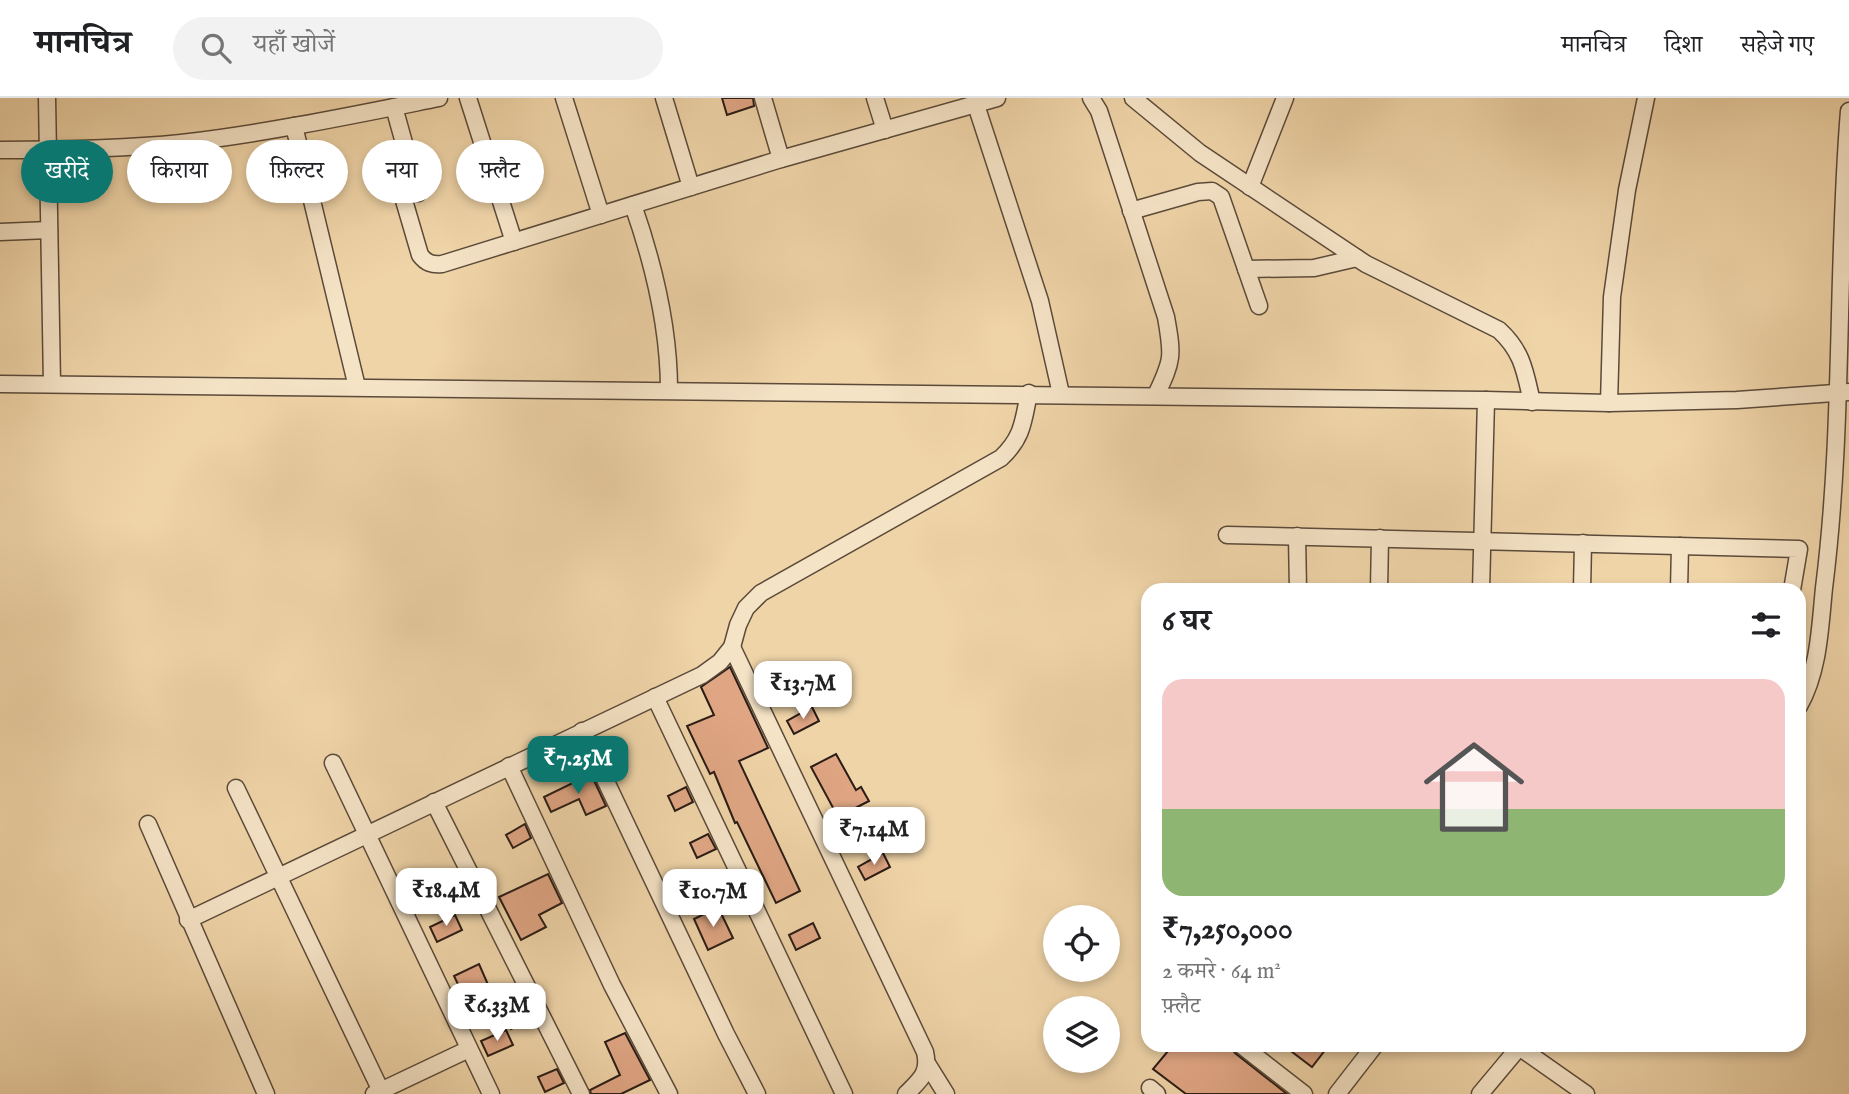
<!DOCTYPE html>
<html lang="hi">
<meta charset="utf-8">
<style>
:root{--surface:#fff;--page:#f2f2f2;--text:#202124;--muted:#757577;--line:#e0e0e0;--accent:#0f766e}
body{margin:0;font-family:"IM FELL English","Noto Serif Devanagari",serif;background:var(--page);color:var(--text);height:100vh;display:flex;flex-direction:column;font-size:26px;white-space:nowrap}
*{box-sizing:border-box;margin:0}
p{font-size:23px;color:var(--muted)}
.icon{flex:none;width:38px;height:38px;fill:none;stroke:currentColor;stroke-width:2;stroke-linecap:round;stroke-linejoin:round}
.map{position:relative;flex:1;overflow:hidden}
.drawer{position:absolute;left:1141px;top:485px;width:665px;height:469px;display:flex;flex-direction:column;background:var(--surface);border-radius:21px;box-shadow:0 4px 10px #0003}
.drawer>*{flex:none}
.banner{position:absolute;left:21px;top:42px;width:665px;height:63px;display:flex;gap:14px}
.buttons{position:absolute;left:1043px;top:807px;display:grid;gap:14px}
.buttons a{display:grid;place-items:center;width:77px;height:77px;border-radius:50%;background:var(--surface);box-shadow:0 4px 10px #0003;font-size:35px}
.price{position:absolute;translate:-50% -60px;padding:0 16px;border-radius:14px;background:#fff;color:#222;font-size:23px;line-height:46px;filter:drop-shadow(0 2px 4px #0008)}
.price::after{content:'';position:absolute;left:50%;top:42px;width:21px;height:16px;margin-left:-10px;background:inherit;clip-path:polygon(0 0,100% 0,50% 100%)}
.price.on{background:var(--accent);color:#fff}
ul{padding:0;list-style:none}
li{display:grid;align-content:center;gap:14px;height:371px;padding:0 21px}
li span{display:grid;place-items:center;height:217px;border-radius:21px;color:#555}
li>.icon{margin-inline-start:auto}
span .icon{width:126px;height:126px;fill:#fffc;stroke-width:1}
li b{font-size:30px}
h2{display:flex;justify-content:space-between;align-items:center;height:84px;padding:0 21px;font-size:30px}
.tag{padding:0 24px;border-radius:32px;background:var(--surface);box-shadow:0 4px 10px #0003;font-size:24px;line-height:63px}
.tag.on{background:var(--accent);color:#fff}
header{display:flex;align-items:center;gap:42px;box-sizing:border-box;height:98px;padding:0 35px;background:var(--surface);border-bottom:2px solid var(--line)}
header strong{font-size:33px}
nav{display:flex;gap:38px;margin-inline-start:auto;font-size:24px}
.search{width:490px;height:63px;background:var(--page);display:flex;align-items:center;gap:18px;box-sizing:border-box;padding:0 24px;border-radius:38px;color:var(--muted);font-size:26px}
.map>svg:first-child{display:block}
</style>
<header>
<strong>मानचित्र</strong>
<div class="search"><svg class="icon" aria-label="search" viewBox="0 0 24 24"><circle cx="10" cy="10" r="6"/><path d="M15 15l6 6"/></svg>यहाँ खोजें</div>
<nav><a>मानचित्र</a><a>दिशा</a><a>सहेजे गए</a></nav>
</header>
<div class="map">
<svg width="1849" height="996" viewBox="0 0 1849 996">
<rect width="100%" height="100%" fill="#efd4a8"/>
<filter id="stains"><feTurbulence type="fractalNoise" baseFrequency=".00286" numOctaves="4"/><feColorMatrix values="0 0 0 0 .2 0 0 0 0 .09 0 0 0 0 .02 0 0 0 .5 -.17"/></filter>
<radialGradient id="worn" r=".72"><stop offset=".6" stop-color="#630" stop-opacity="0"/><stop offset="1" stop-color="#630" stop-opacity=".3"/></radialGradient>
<g fill="#e0a684" stroke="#2a1c16" stroke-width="2">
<polygon points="722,0 753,0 754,8 727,17"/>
<polygon points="730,569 768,650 739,663 800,793 776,805 737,724 735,725 714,674 710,676 687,628 714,617 701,589"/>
<polygon points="812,609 819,623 794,636 787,623"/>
<polygon points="836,656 856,692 861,689 869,703 838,719 811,669"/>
<polygon points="591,676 606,708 586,717 579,701 551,714 544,699"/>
<polygon points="686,689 693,704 675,713 668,698"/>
<polygon points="525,726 531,740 513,750 506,737"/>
<polygon points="708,736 716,751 697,760 690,745"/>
<polygon points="883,755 890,769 865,782 858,769"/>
<polygon points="548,776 562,805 539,817 546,829 521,842 499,799"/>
<polygon points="718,809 733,840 708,852 694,821"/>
<polygon points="455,817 462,832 437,844 430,829"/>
<polygon points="813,825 820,840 796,852 789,837"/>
<polygon points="479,866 493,898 469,909 454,878"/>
<polygon points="524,906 532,921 511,931 504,916"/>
<polygon points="506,932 513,947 488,958 481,943"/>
<polygon points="625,935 650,982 621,996 591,996 590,992 620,977 605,944"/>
<polygon points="1173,947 1230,947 1235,955 1287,996 1186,996 1153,971"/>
<polygon points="1283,947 1329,947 1312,969"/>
<polygon points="557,971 564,985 545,994 538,979"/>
</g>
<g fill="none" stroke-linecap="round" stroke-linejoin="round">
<defs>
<g id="minor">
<polyline points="47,0 52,286"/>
<polyline points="468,0 514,144"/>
<polyline points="564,0 601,117"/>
<polyline points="664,0 691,89"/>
<polyline points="763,0 781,61"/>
<polyline points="875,0 885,32"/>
<path d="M1091 0 1099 13 1166 219C1173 258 1173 262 1156 297"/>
<path d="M1133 0 1200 55 1366 166 1499 232C1523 254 1525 274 1532 304"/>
<polyline points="976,7 1040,203 1061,296"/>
<polyline points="394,9 418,95"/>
<polyline points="294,28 357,289"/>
<path d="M0 52C60 52 122 51 181 45 268 35 354 17 439 0"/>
<polyline points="1250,89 1285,0"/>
<path d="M403 99 420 157C426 165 432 167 442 166L781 61 997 0"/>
<path d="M633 107C654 167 669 228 669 292"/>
<polyline points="1131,113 1198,94 1212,93 1221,99 1259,208"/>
<polyline points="0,134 49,132"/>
<polyline points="1246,171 1314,170 1357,160"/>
<polyline points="0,286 1486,302 1609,305 1737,302 1849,294"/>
<polyline points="1609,305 1612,199 1627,92 1646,0"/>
<polyline points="1227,437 1799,451 1792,492"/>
<polyline points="1297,438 1298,492"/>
<polyline points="1379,492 1380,440"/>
<polyline points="1481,492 1486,302"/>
<polyline points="1582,492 1583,445"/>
<polyline points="1679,492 1680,448"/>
<path d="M732 549 925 954C930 975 920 982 906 996"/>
<polyline points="655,599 844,996"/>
<path d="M1799 608C1819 573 1820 529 1824 490 1844 331 1836 171 1849 13"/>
<polyline points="582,633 726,936 757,996"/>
<polyline points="333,665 491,996"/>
<polyline points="509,668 612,887 669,996"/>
<polyline points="236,690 381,993"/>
<polyline points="434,704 581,996"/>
<polyline points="148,726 266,996"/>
<path d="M188 822 702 577 720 564 732 549 738 527 746 510 761 495 1001 360C1023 339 1023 324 1029 295"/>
<polyline points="1241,947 1304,996"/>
<polyline points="1519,949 1586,996"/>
<polyline points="928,967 946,996"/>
<polyline points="1150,990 1157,996"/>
<polyline points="374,996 469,951"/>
<polyline points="1337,996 1375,947"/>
<polyline points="1480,996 1521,947"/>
</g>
</defs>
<use href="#minor" stroke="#5b4a3a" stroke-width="19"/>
<use href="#minor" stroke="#f5e3c6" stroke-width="16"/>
</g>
<rect width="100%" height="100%" filter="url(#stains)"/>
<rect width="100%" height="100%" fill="url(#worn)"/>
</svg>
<div class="buttons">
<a><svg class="icon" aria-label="locate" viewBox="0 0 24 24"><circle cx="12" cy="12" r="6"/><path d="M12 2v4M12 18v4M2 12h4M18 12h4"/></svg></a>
<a><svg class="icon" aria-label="layers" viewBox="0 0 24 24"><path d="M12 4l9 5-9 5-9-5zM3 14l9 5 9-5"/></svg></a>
</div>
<b class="price" style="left:803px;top:623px">₹13.7M</b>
<b class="price on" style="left:578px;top:698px">₹7.25M</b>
<b class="price" style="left:874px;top:769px">₹7.14M</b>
<b class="price" style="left:446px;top:830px">₹18.4M</b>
<b class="price" style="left:713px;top:831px">₹10.7M</b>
<b class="price" style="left:497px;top:945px">₹6.33M</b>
<div class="banner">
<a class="tag on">खरीदें</a>
<a class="tag">किराया</a>
<a class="tag">फ़िल्टर</a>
<a class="tag">नया</a>
<a class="tag">फ़्लैट</a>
</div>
<section class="drawer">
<h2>6 घर<svg class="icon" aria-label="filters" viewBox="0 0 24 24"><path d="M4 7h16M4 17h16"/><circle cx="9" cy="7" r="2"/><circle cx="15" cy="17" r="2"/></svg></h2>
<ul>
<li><span style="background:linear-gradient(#f6c9c9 60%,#8fb573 0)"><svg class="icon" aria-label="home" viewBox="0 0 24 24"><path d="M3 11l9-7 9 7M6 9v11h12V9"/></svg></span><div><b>₹7,250,000</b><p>2 कमरे · 64 m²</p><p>फ़्लैट</p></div></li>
</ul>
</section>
</div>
